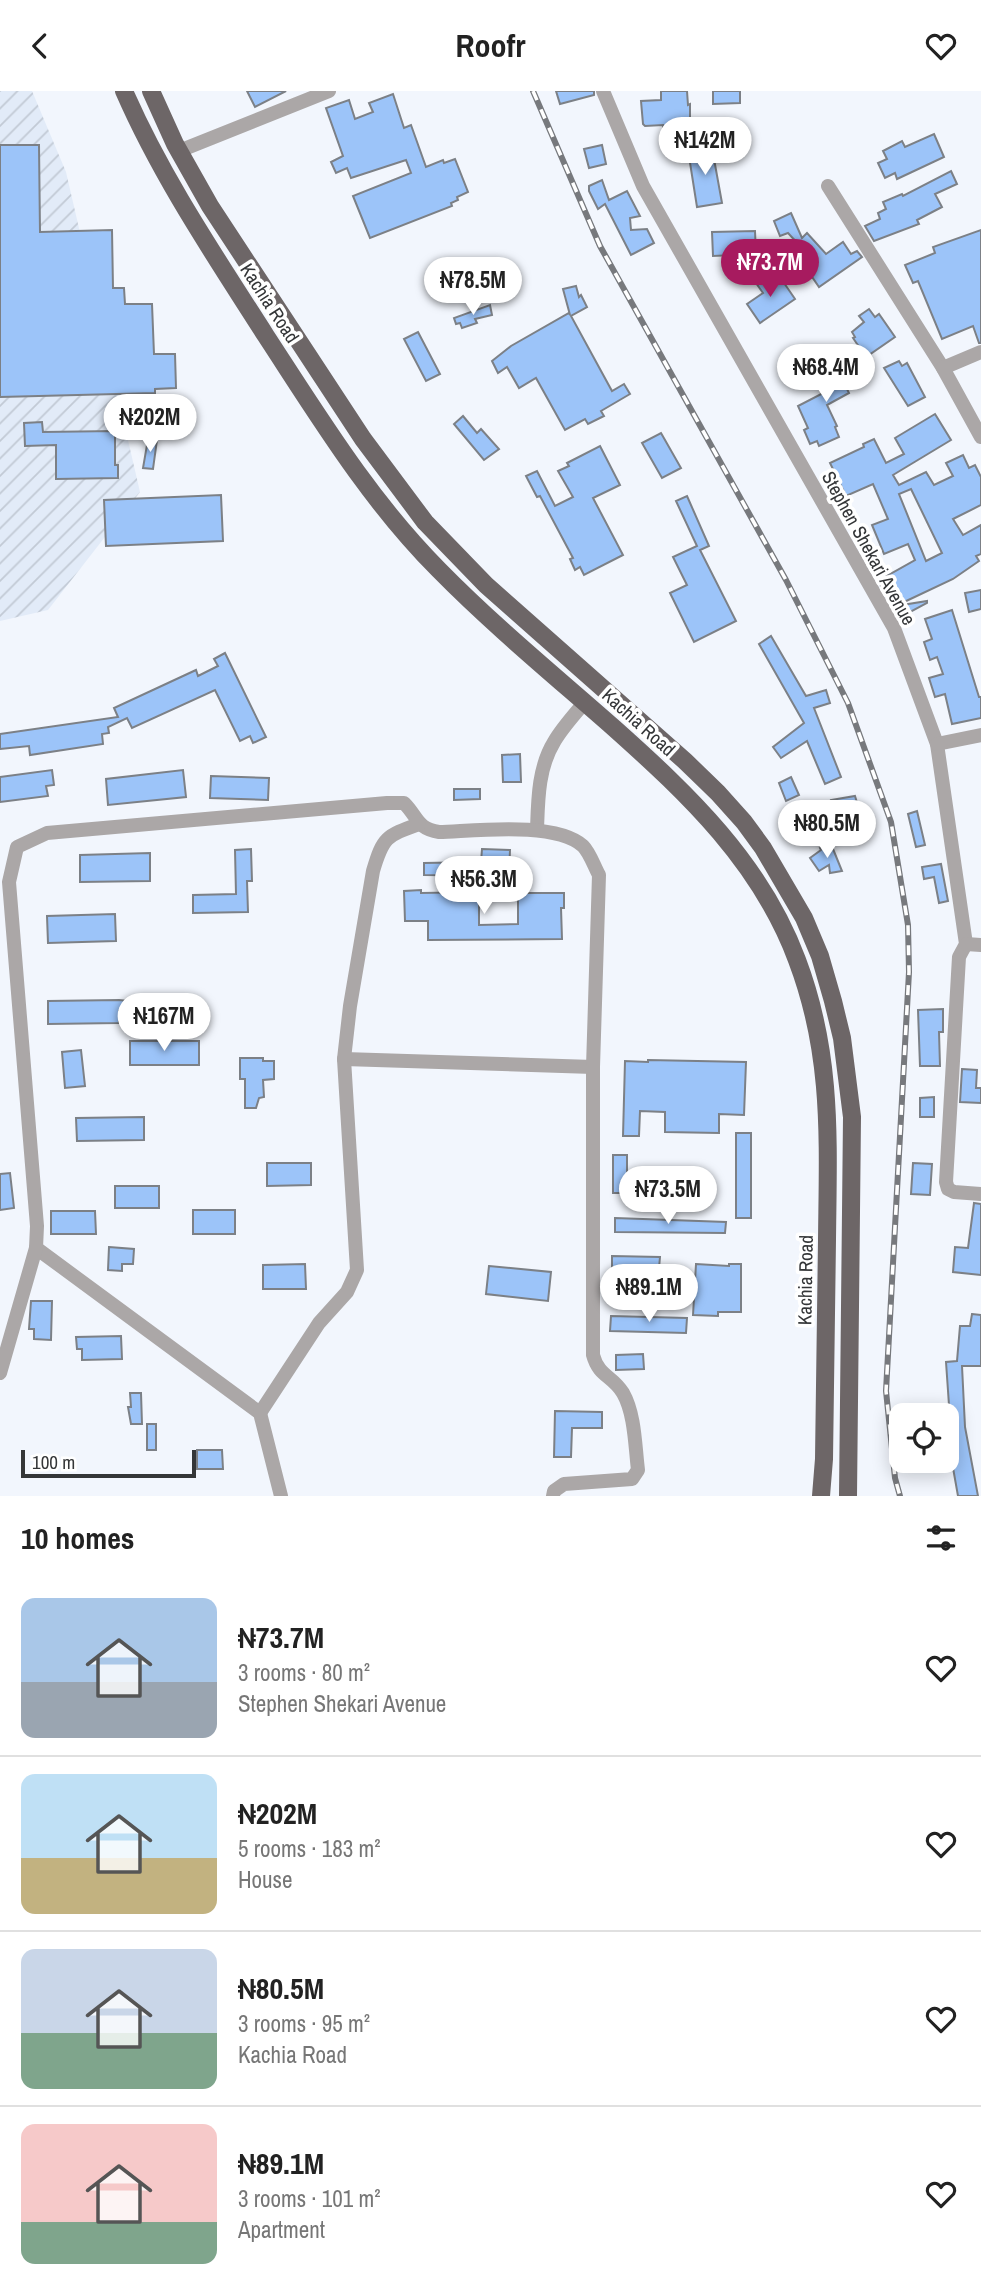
<!DOCTYPE html>
<meta charset="utf-8">
<style>
:root{--surface:#fff;--page:#f2f2f2;--text:#222;--muted:#767676;--line:#e0e0e0;--accent:#a71b5f}
body{margin:0;font-family:"Archivo Narrow",sans-serif;background:var(--page);color:var(--text);height:100vh;display:flex;flex-direction:column;font-size:26px;white-space:nowrap}
*{box-sizing:border-box;margin:0}
p{font-size:23px;color:var(--muted)}
.icon{flex:none;width:38px;height:38px;fill:none;stroke:currentColor;stroke-width:2;stroke-linecap:round;stroke-linejoin:round}
.map{position:relative;height:1405px;overflow:hidden}
.panel{display:flex;flex-direction:column;background:var(--surface);flex:1}
.panel>*{flex:none}
.tools{position:absolute;left:889px;top:1312px;display:grid;gap:14px}
.tools a{display:grid;place-items:center;width:70px;height:70px;border-radius:14px;background:var(--surface);box-shadow:0 4px 18px #0003;font-size:35px}
.scale{position:absolute;left:21px;bottom:18px;width:175px;box-sizing:border-box;padding-left:7px;border:4px solid #343638;border-top:0;font-size:19px;line-height:24px;white-space:nowrap;color:#343638;-webkit-text-stroke:5px #fff;paint-order:stroke}
.price{position:absolute;translate:-50% -60px;padding:0 16px;border-radius:24px;background:#fff;color:#222;font-size:23px;line-height:46px;filter:drop-shadow(0 2px 4px #0008)}
.price::after{content:'';position:absolute;left:50%;top:42px;width:21px;height:16px;margin-left:-10px;background:inherit;clip-path:polygon(0 0,100% 0,50% 100%)}
.price.selected{background:var(--accent);color:#fff}
ul{padding:0;list-style:none}
li{display:flex;align-items:center;gap:21px;height:175px;padding:0 21px}
li+li{border-top:2px solid var(--line)}
li span{display:grid;place-items:center;flex:none;width:196px;height:140px;border-radius:14px;color:#555}
li>.icon{margin-inline-start:auto}
span .icon{width:84px;height:84px;fill:#fffc;stroke-width:1}
li b{font-size:30px}
h2{display:flex;justify-content:space-between;align-items:center;height:84px;padding:0 21px;font-size:30px}
header{display:flex;justify-content:space-between;align-items:center;height:91px;padding:0 21px;background:var(--surface);font-size:32px;font-weight:700}
.map>svg:first-child{display:block}
</style>
<header><svg class="icon" aria-label="back" viewBox="0 0 24 24"><path d="M15 5l-7 7 7 7"/></svg>Roofr<svg class="icon" aria-label="heart" viewBox="0 0 24 24"><path d="M12 20l-8-8c-3-5 5-10 8-4 3-6 11-1 8 4z"/></svg></header>
<div class="map">
<svg width="981" height="1405" viewBox="0 0 981 1405">
<defs>
<pattern id="industrial-furrows" width="10" height="10" patternUnits="userSpaceOnUse" patternTransform="scale(1.75)"><rect width="10" height="10" fill="#e2ebf8"/><path d="M-1 1l2-2M0 10L10 0M9 11l2-2" fill="none" stroke="#c2cad5"/></pattern>
</defs>
<rect width="100%" height="100%" fill="#f2f6fd"/>
<polygon fill="url(#industrial-furrows)" points="0,0 32,0 66,81 140,401 48,519 0,530"/>
<g fill="#9cc4f9" stroke="#7c8086" stroke-width="2" fill-rule="evenodd">
<polygon points="247,0 286,0 255,16"/>
<polygon points="556,0 594,0 594,4 560,13"/>
<polygon points="661,0 687,0 688,14 690,13 690,38 679,38 678,35 663,36 663,34 645,35 643,33 641,10 661,9"/>
<polygon points="713,0 740,0 740,12 713,13"/>
<polygon points="393,3 404,37 411,34 426,76 443,69 444,72 455,68 468,101 457,106 458,109 451,112 452,115 370,147 353,105 411,82 406,69 351,87 347,77 336,82 331,71 343,65 326,17 349,9 355,28 373,21 369,12"/>
<polygon points="934,43 944,66 897,88 895,82 885,87 878,72 887,68 883,60 902,50 905,56"/>
<polygon points="0,54 39,54 40,141 112,139 113,197 124,197 125,213 152,213 154,263 175,263 176,297 155,298 155,302 0,306"/>
<polygon points="602,54 606,73 589,77 584,58"/>
<polygon points="705,56 712,57 722,112 697,116 688,59"/>
<polygon points="951,80 957,93 935,103 942,116 917,129 919,133 874,150 865,135 880,128 878,122 886,118 883,111 902,103 903,105"/>
<polygon points="602,89 609,109 627,100 640,125 630,127 631,139 647,138 654,152 631,164 605,113 598,118 589,100 589,95"/>
<polygon points="791,122 802,147 807,142 826,163 843,151 851,163 857,160 862,166 819,196 806,177 815,171 788,142 780,145 774,130"/>
<polygon points="981,139 981,252 979,252 973,235 942,248 918,190 913,192 905,174 935,162 933,156"/>
<polygon points="755,140 756,163 713,165 712,141"/>
<polygon points="768,184 774,194 782,189 795,208 760,232 747,213 763,202 756,192"/>
<polygon points="576,195 579,206 581,204 587,216 571,225 612,300 624,293 630,303 601,320 604,325 588,333 585,328 565,339 536,287 519,297 507,276 498,282 492,270 511,255 569,222 570,224 563,198"/>
<polygon points="490,214 492,224 475,228 477,232 462,237 460,232 456,233 454,227"/>
<polygon points="869,218 875,226 879,223 895,246 866,266 853,247 855,246 852,241 864,231 859,225"/>
<polygon points="418,241 440,283 426,290 404,248"/>
<polygon points="836,264 845,287 856,282 860,292 847,298 849,302 827,314 837,335 835,336 839,346 819,355 817,350 810,353 804,339 808,337 798,315 833,297 822,269"/>
<polygon points="899,270 902,275 907,272 925,306 908,315 884,277"/>
<path d="M935 323 951 349 893 384 899 394 926 381 934 394 953 385 946 372 963 364 969 377 975 374 981 386V414L953 428 963 444 981 434V463L976 465 979 470 953 488 902 512V514L927 510V512L899 527 878 490 915 469 908 453 884 463 872 434 888 428 873 393 846 405 830 372 864 356 863 353 874 348 886 372 904 363 895 347ZM911 398 942 462 926 470 899 403Z"/>
<polygon points="463,325 477,342 481,338 499,358 484,369 454,333"/>
<polygon points="42,331 43,341 115,340 115,374 118,374 118,387 56,388 56,354 25,355 24,332"/>
<polygon points="661,342 681,377 662,387 642,352"/>
<polygon points="148,348 157,349 153,378 143,377"/>
<polygon points="600,355 620,394 593,407 623,464 584,484 580,476 575,479 570,468 573,467 540,405 537,406 526,385 537,380 555,415 573,406 558,380 569,375 567,372"/>
<polygon points="221,404 223,450 106,455 104,409"/>
<polygon points="687,405 709,455 700,459 736,530 694,551 670,502 687,494 673,466 697,455 676,410"/>
<polygon points="981,499 981,518 969,521 965,502"/>
<polygon points="952,519 979,606 981,606 981,627 952,633 945,603 935,606 929,587 943,583 937,566 930,569 924,551 932,548 925,528"/>
<polygon points="771,545 806,605 826,599 830,612 814,617 841,686 825,693 807,650 781,667 773,656 804,632 759,553"/>
<polygon points="225,562 266,646 253,652 250,645 240,650 215,599 132,637 127,627 108,636 109,642 102,643 103,653 30,664 29,655 0,658 0,643 118,626 114,617 196,579 198,585 218,575 214,568"/>
<polygon points="520,663 521,691 503,691 502,664"/>
<polygon points="52,679 54,694 46,695 48,705 0,711 0,686"/>
<polygon points="183,679 186,706 108,714 106,688"/>
<polygon points="211,685 269,687 268,709 210,707"/>
<polygon points="791,686 799,704 786,710 779,692"/>
<polygon points="454,698 480,698 480,708 454,709"/>
<polygon points="855,705 858,715 833,719 831,709"/>
<polygon points="917,720 925,754 916,756 908,723"/>
<polygon points="831,753 842,780 830,782 829,774 819,780 810,767 821,759 820,757"/>
<polygon points="251,758 252,790 247,790 248,821 193,822 193,804 236,803 235,759"/>
<polygon points="482,758 510,759 509,785 424,784 424,772 481,771"/>
<polygon points="150,762 150,790 80,791 80,764"/>
<polygon points="941,773 948,810 939,812 934,786 924,788 922,776"/>
<polygon points="421,799 421,802 479,801 479,834 518,833 518,802 564,802 564,817 561,817 562,848 428,849 428,830 405,830 404,800"/>
<polygon points="115,823 116,850 48,852 47,825"/>
<polygon points="119,909 138,911 138,920 119,920 119,932 48,933 48,910"/>
<polygon points="943,918 943,941 939,941 940,975 920,975 918,919"/>
<rect x="130" y="950" width="69" height="24"/>
<polygon points="81,959 85,995 65,997 62,961"/>
<polygon points="240,967 263,967 263,970 274,970 274,988 263,989 264,1006 259,1007 256,1017 245,1017 245,988 240,988"/>
<polygon points="648,969 746,971 744,1024 719,1023 719,1042 665,1041 665,1021 640,1020 639,1045 623,1045 625,970 648,971"/>
<polygon points="962,978 977,979 976,997 981,997 981,1012 960,1011"/>
<polygon points="934,1006 934,1026 920,1026 920,1007"/>
<polygon points="144,1026 144,1049 77,1050 76,1027"/>
<rect x="736" y="1042" width="15" height="85"/>
<rect x="613" y="1064" width="14" height="38"/>
<polygon points="267,1072 311,1072 311,1094 267,1095"/>
<polygon points="913,1072 932,1073 930,1104 911,1103"/>
<polygon points="10,1082 14,1117 0,1119 0,1083"/>
<rect x="115" y="1095" width="44" height="22"/>
<polygon points="974,1112 981,1113 981,1184 953,1181 955,1156 968,1157"/>
<rect x="193" y="1119" width="42" height="24"/>
<polygon points="51,1120 95,1120 96,1143 51,1143"/>
<polygon points="615,1127 726,1131 725,1142 615,1141"/>
<polygon points="109,1156 134,1158 133,1173 122,1173 122,1180 108,1179"/>
<polygon points="612,1165 660,1166 659,1177 612,1176"/>
<polygon points="305,1173 306,1198 263,1198 263,1174"/>
<polygon points="696,1173 729,1175 729,1173 741,1173 741,1221 718,1221 718,1225 693,1224"/>
<polygon points="489,1175 551,1181 548,1210 486,1203"/>
<polygon points="31,1210 52,1210 51,1249 34,1248 34,1238 29,1238"/>
<polygon points="972,1223 981,1224 981,1275 962,1275 965,1336 978,1405 958,1405 947,1343 951,1343 946,1271 957,1270 960,1235 970,1235"/>
<polygon points="611,1225 687,1227 686,1242 610,1240"/>
<polygon points="121,1245 122,1268 82,1269 82,1258 77,1258 76,1246"/>
<polygon points="643,1263 644,1278 616,1279 616,1264"/>
<polygon points="130,1302 141,1302 142,1333 131,1333 128,1316 131,1316"/>
<polygon points="555,1320 602,1321 602,1337 572,1337 571,1366 554,1366"/>
<rect x="147" y="1333" width="9" height="26"/>
<polygon points="197,1359 222,1359 223,1378 197,1378"/>
</g>
<g fill="none" stroke-linecap="round" stroke-linejoin="round">
<g stroke="#aba7a7" stroke-width="14">
<polyline points="603,0 643,95 894,537 937,653 966,853 959,866 946,1091 948,1098 954,1101 981,1103"/>
<polyline points="179,60 329,0"/>
<polyline points="828,95 943,277 981,346"/>
<polyline points="943,277 981,261"/>
<polyline points="937,653 981,644"/>
<path d="M537 739C538 710 538 677 554 651 562 637 574 624 585 611"/>
<polyline points="966,853 981,854"/>
<polyline points="344,968 593,976"/>
<polyline points="36,1157 260,1322 281,1405"/>
<path d="M0 1282 36 1157 37 1135 9 791 17 756 47 742 387 712H404C418 726 417 738 439 741 475 740 555 730 583 755 590 762 594 775 599 784L593 976V1264C599 1286 612 1284 623 1302 635 1323 635 1355 638 1379L632 1388 564 1393 554 1400 553 1405"/>
<path d="M260 1322 319 1232 347 1201 357 1179 344 968 350 915 373 780C383 746 386 745 419 733"/>
</g>
<g stroke="#6d6667" stroke-width="18">
<path d="M124 0C162 87 215 165 266 245 319 326 370 410 439 479 494 535 555 585 614 637 689 704 761 772 797 869 833 964 828 1049 827 1149 826 1222 825 1295 824 1368L821 1405"/>
<polyline points="151,0 175,53 210,115 363,348 425,431 486,494 685,670 718,702 744,731 763,757 804,827 820,865 833,910 842,947 852,1026 848,1405"/>
</g>
<defs>
<polyline id="rail" points="533,0 600,155 786,489 848,612 891,731 908,834 909,881 886,1300 895,1387 900,1405"/>
</defs>
<use href="#rail" stroke="#77797d" stroke-width="6"/>
<use href="#rail" stroke="#fff" stroke-width="3.5" stroke-dasharray="10" stroke-linecap="butt"/>
</g>
<g text-anchor="middle" dominant-baseline="central" stroke-width="7" stroke-linejoin="round" paint-order="stroke">
<g font-size="19" fill="#343638" stroke="#fff">
<text transform="translate(270 212) rotate(57)">Kachia Road</text>
<text transform="translate(869 457) rotate(61)">Stephen Shekari Avenue</text>
<text transform="translate(639 631) rotate(42)">Kachia Road</text>
<text transform="translate(805 1189) rotate(-89)">Kachia Road</text>
</g>
</g>
</svg>
<div class="tools">
<a><svg class="icon" aria-label="locate" viewBox="0 0 24 24"><circle cx="12" cy="12" r="6"/><path d="M12 2v4M12 18v4M2 12h4M18 12h4"/></svg></a>
</div>
<div class="scale">100 m</div>
<b class="price" style="left:705px;top:86px">₦142M</b>
<b class="price selected" style="left:770px;top:208px">₦73.7M</b>
<b class="price" style="left:473px;top:226px">₦78.5M</b>
<b class="price" style="left:826px;top:313px">₦68.4M</b>
<b class="price" style="left:150px;top:363px">₦202M</b>
<b class="price" style="left:827px;top:769px">₦80.5M</b>
<b class="price" style="left:484px;top:825px">₦56.3M</b>
<b class="price" style="left:164px;top:962px">₦167M</b>
<b class="price" style="left:668px;top:1135px">₦73.5M</b>
<b class="price" style="left:649px;top:1233px">₦89.1M</b>
</div>
<section class="panel">
<h2>10 homes<svg class="icon" aria-label="filters" viewBox="0 0 24 24"><path d="M4 7h16M4 17h16"/><circle cx="9" cy="7" r="2"/><circle cx="15" cy="17" r="2"/></svg></h2>
<ul>
<li><span style="background:linear-gradient(#a9c7e8 60%,#9aa5b1 0)"><svg class="icon" aria-label="home" viewBox="0 0 24 24"><path d="M3 11l9-7 9 7M6 9v11h12V9"/></svg></span><div><b>₦73.7M</b><p>3 rooms · 80 m²</p><p>Stephen Shekari Avenue</p></div><svg class="icon" aria-label="heart" viewBox="0 0 24 24"><path d="M12 20l-8-8c-3-5 5-10 8-4 3-6 11-1 8 4z"/></svg></li>
<li><span style="background:linear-gradient(#bfe0f5 60%,#c2b280 0)"><svg class="icon" aria-label="home" viewBox="0 0 24 24"><path d="M3 11l9-7 9 7M6 9v11h12V9"/></svg></span><div><b>₦202M</b><p>5 rooms · 183 m²</p><p>House</p></div><svg class="icon" aria-label="heart" viewBox="0 0 24 24"><path d="M12 20l-8-8c-3-5 5-10 8-4 3-6 11-1 8 4z"/></svg></li>
<li><span style="background:linear-gradient(#c9d6e8 60%,#7fa58c 0)"><svg class="icon" aria-label="home" viewBox="0 0 24 24"><path d="M3 11l9-7 9 7M6 9v11h12V9"/></svg></span><div><b>₦80.5M</b><p>3 rooms · 95 m²</p><p>Kachia Road</p></div><svg class="icon" aria-label="heart" viewBox="0 0 24 24"><path d="M12 20l-8-8c-3-5 5-10 8-4 3-6 11-1 8 4z"/></svg></li>
<li><span style="background:linear-gradient(#f6c9c9 70%,#7fa58c 0)"><svg class="icon" aria-label="home" viewBox="0 0 24 24"><path d="M3 11l9-7 9 7M6 9v11h12V9"/></svg></span><div><b>₦89.1M</b><p>3 rooms · 101 m²</p><p>Apartment</p></div><svg class="icon" aria-label="heart" viewBox="0 0 24 24"><path d="M12 20l-8-8c-3-5 5-10 8-4 3-6 11-1 8 4z"/></svg></li>
</ul>
</section>
